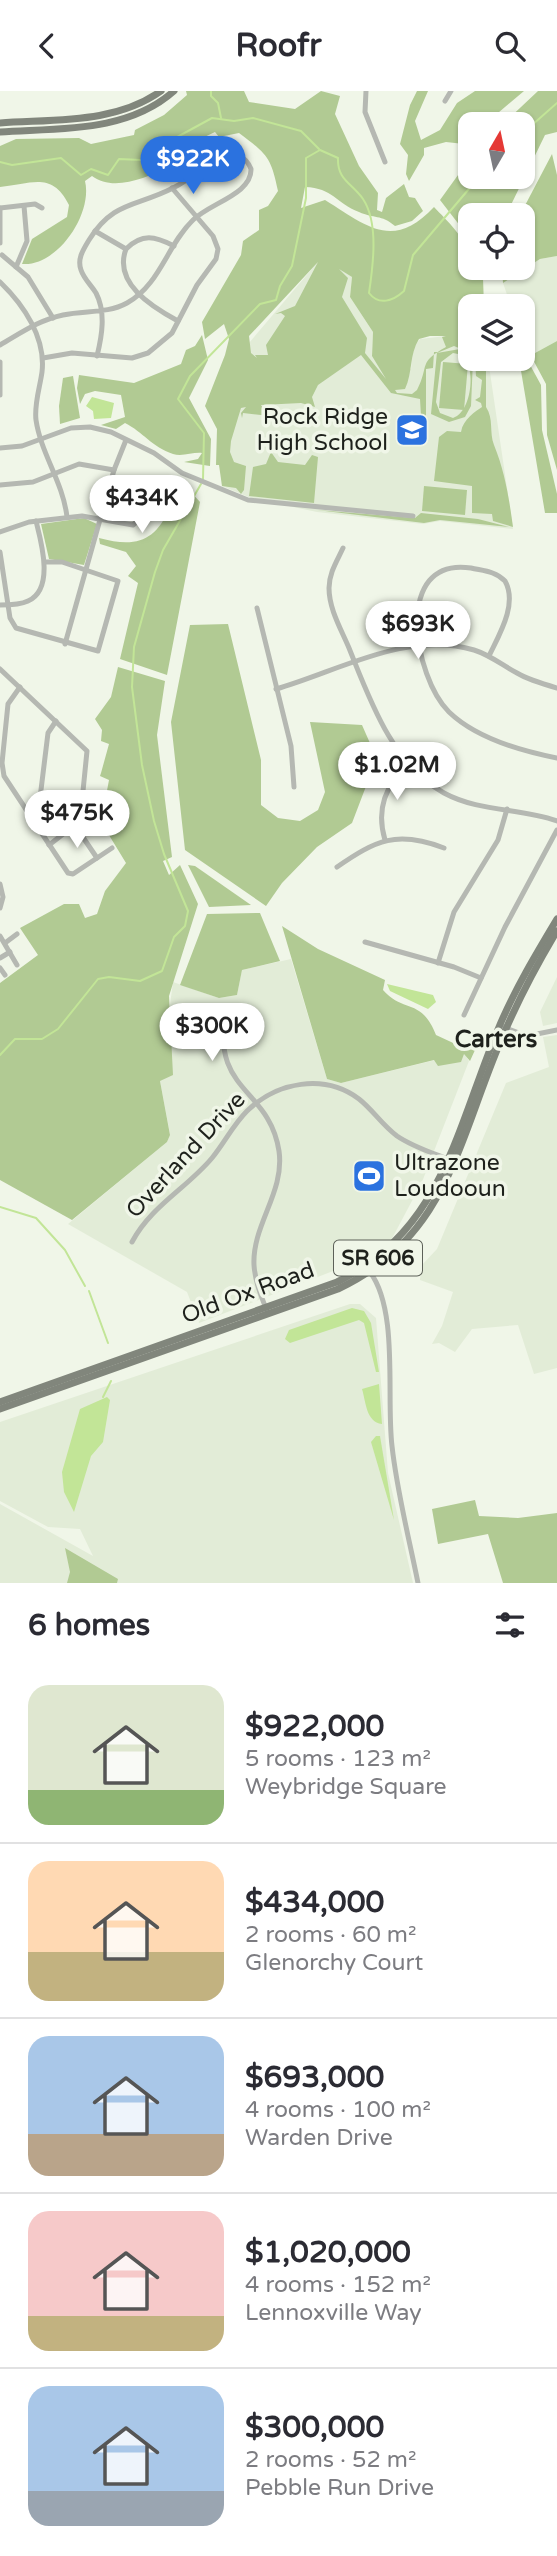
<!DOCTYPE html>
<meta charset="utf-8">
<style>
:root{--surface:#fff;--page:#f2f2f3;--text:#2b2b33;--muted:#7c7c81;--line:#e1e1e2;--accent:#2b72df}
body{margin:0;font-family:"Varela Round",sans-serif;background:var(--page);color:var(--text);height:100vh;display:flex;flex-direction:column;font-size:26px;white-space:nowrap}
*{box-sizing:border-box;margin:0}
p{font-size:23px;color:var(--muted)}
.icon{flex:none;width:38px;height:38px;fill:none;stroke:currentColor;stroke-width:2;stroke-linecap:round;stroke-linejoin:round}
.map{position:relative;height:1492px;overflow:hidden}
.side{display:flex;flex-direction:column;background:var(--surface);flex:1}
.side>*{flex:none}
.needle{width:46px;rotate:9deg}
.controls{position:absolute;left:458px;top:21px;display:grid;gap:14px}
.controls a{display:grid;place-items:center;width:77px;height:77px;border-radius:14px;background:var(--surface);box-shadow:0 2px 5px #0004;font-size:35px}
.price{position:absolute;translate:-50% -60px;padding:0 16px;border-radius:24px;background:#fff;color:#222;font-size:23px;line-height:46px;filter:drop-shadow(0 2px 4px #0008)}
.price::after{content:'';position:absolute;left:50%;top:42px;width:21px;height:16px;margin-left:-10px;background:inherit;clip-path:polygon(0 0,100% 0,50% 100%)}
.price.on{background:var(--accent);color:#fff}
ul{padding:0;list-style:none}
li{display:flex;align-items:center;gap:21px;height:175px;padding:0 28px}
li+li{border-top:2px solid var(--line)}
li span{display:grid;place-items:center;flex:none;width:196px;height:140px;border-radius:21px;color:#555}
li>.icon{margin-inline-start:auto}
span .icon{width:84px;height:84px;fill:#fffc;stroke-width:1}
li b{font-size:30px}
h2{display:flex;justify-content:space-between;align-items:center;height:84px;padding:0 28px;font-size:30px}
header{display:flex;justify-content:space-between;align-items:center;height:91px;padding:0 28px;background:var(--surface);font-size:32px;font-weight:700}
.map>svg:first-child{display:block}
</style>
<header><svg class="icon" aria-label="back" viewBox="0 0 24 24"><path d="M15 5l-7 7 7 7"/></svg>Roofr<svg class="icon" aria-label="search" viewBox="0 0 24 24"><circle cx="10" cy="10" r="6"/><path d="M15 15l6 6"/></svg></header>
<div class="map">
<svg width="557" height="1492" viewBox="0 0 557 1492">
<rect width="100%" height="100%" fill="#f0f6e8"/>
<g fill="#e2ecd7">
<polygon points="557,165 557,250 535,262 523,250 523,215 511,215 503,192 540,168"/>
<polygon points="322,166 352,186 350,206 373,241 372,265 411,278 413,257 420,248 446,245 471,249 471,268 488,268 513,438 440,430 423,433 317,421 251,407 222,395 215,292"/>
<polygon points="291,868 327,988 341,992 464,962 469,970 422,1091 388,1155 346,1175 199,1232 187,1201 68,1133 167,1051 170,1043 160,990 173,891 219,907 237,904 242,879"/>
<polygon points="557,886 557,932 543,935 540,921"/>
<polygon points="557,944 557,1277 534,1283 518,1234 472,1238 455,1261 439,1252 432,1253 442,1235 453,1201 420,1189 421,1175 437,1158 506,992 549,976 543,946"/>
<polygon points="350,1213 360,1213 376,1227 388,1382 413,1492 0,1492 0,1413 93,1465 80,1438 48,1436 0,1410 0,1331"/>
</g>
<g fill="#b1ca93" fill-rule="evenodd">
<path d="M186 0H244L249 11 295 18 321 0 340 5 335 23 359 75 378 102 377 119 382 121 386 107 404 93 409 106 415 107 423 120 412 130 395 135C381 123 374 128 359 121 336 112 333 97 305 96L301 117 325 109C367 135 393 160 434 116 450 133 471 151 471 177H477L483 187 484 215H471V249H464L471 251V262L454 255 437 262 460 258 473 269 471 315 465 326 449 331 431 323 437 261H434L433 277 426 278V325H421L420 308 391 302 361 264 318 294 312 306 315 316 301 312 261 314 264 319 268 316 270 325 243 322 242 327 241 322 246 316 241 317 231 350 230 361 234 371 246 375 244 399 241 403 236 397 222 395 219 374H216L217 338 205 315 225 264 229 248 224 233 205 248 202 231 241 164 243 150 259 139V119L268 115 278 100C271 66 267 63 239 42L219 46 215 41 177 59 175 87 168 76C146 87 113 101 92 85L85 90C93 123 57 176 22 173L32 148 67 126 69 114C52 80 32 93 0 96V55L16 48 79 47 91 53 134 44 135 39 164 24 187 4ZM318 171 295 215 275 223 281 222 285 225 266 254 268 264H255L257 267 251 262 249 245ZM339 178 352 186 350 206 373 241 372 265 386 288 365 262 367 247 342 206 348 187ZM430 245H446L442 246 446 256C417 272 430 274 417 299L412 303 397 302 395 299 405 298C413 281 409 264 419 248ZM453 262 463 264C476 277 472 321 453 327L440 322 436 311 441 271Z"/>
<polygon points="417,0 428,0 415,30 421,49 440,39 457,12 475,0 524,0 485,33 471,33 471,47 464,53 446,51 424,57 424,64 409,90 406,83 408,64 400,53 410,14"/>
<polygon points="538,0 557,0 557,41 545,44 506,124 471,124 471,149 440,109 471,66 471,86 523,86 523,33 503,33"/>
<polygon points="552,63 557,84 557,165 540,168 503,192 502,177 523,177 523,124 520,124"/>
<path d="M202 244 208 269 189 307 211 348 210 375 184 371 198 368 202 362C193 361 182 366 173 363 152 356 143 341 125 332L116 338 101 334 125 326 121 304 95 300 85 303 80 313 77 297 79 284 134 292 181 273 186 259 195 255Z"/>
<polygon points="523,250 535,262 557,250 557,379 547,344 546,293"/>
<polygon points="523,261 541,294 542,339 557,403 557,422 545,422 519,268 523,268"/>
<path d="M475 268H486V316C494 328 489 341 494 354 505 381 509 407 513 436L493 430 492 423 472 422V395L434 390 439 346 447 340 461 341C463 328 476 320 482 316L481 312 475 309 480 306 482 289 476 285Z"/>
<polygon points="443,271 468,273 464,319 439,317"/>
<polygon points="73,285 80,327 60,333 59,315 63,287"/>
<polygon points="271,361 278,371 305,374 312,364 318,366 314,412 249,405 253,376 266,373"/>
<path d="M178 387 200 411 167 584 120 568 138 492 128 485 136 475 126 461 100 453 99 447C139 458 158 449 173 409 176 402 175 395 178 387Z"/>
<polygon points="424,395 467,399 465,424 422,420"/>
<polygon points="317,419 415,427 421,422 478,428 509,436 440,429 424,432"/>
<polygon points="84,427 97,433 84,474 49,468 41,433"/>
<polygon points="228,533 261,669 261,714 278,727 300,730 318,719 325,701 310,631 362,634 373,659 373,677 352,732 317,756 282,792 266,815 185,759 171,631 190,534"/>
<polygon points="118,576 165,590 157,644 172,766 163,770 169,784 180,774 198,813 169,905 173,984 160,990 170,1044 167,1051 72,1129 0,1089 0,892 38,864 20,837 64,813 79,813 85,827 97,823 105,800 126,772 101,731 109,689 100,685 101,682 109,653 101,650 102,639 95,628 111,606"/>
<polygon points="188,774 195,775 251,814 209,816"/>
<polygon points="260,822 280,870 242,879 237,904 219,907 180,894 207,823"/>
<path d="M282 835 318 858 385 889 383 899C404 923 421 906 436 944L464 957 475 959 470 970 464 963 461 971 438 975 434 969 341 992 327 988Z"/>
<polygon points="475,1409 479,1425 518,1427 557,1422 557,1492 503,1492 488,1443 438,1453 432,1418"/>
<polygon points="65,1457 118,1488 117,1492 67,1492 70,1481"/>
</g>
<g fill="#c2e597">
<polygon points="92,306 114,312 111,327 94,328 93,320 86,315"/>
<polygon points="387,893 433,904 436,911 428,918 390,900"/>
<polygon points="352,1217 364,1220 371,1232 379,1281 376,1281 364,1232 359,1229 290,1252 285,1248 289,1239"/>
<path d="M379 1293 382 1333C366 1331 366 1311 362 1298Z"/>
<polygon points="107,1306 110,1309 103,1351 91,1365 74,1421 64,1401 62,1381 80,1318"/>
<polygon points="376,1345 380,1345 394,1429 371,1351"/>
</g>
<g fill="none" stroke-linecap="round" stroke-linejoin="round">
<g stroke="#c2e597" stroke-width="2">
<polyline points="211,0 211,5 218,12 221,27"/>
<polyline points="523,42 557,12"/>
<polyline points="0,71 12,74 61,67 81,84 91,78 108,84 119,68 163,70 173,60 168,51 212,27 234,30 253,27 301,40 319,58"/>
<path d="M203 388 204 342 178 308 190 285 260 213 276 209 280 195 292 175 306 107V67L320 59 338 67C337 89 352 92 363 108 379 132 373 175 369 202 379 215 393 210 404 200L413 164 479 86"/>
<polyline points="0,964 15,948 42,948 58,938 98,888 109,886 140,890 162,880 174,846 185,835 188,820 164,763 154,730 142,674 132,596 134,556 155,481 163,459 201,393"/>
<polyline points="0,1116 36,1127 65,1159 85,1195"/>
<polyline points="89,1200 108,1252"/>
<polyline points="103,1306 111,1290"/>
</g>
<g stroke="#b5b8b2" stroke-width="5">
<polyline points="366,0 365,21 385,71"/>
<polyline points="445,10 451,0"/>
<polyline points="0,117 35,113 42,117"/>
<polyline points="95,140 126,158"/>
<polyline points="0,152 0,117"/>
<path d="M174 155C155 145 142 142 126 158 113 192 152 216 178 230"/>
<polyline points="2,164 28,186 53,227"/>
<polyline points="16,176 27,150 24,115"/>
<path d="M0 191C24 214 46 247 42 281 40 296 34 313 36 329 41 363 63 391 67 426"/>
<path d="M0 254C21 242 39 229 63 224 85 219 107 223 127 212 160 194 167 154 193 129 210 112 252 103 251 78 246 65 235 61 222 64 205 75 191 88 173 97 136 116 113 110 89 149 83 159 77 168 81 179 84 188 91 194 96 202 106 221 102 245 97 265"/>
<polyline points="43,267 72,262 132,267 148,262 172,242 197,194 216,168 218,158 213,145 172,97"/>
<polyline points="0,271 0,304"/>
<polyline points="0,357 22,355 71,337 90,336 111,341 154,362 182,382 248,409 413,425"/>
<polyline points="0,394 33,391 79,373 114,379"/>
<polyline points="0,441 29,431 82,425 133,434 141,427 153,398"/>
<path d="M343 457C337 470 329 482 329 497 329 518 341 538 349 557 370 609 392 673 444 702 479 721 520 717 557 730"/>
<polyline points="0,461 10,527 16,537 98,560 118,490 62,471 46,471"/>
<path d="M0 514C9 514 20 514 28 510 55 498 41 450 36 430"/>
<polyline points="257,517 291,655 294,696"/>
<polyline points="65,553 114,379 126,349"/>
<path d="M489 565C499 544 518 513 505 490 495 480 484 480 471 477 392 465 414 587 449 621 476 647 521 660 557 667"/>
<polyline points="0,578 87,660 80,730 49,754"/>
<polyline points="20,596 8,613 2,672 4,685 68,782 73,783 112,757"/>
<path d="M276 598C339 580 407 539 474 559 490 564 502 574 517 582 529 589 543 593 557 597"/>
<polyline points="26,718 40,707 48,642 56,630"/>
<polyline points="76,736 97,767"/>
<path d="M385 749C376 719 385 693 409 674"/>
<path d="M337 776C376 749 397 739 444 757"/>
<polyline points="0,793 3,806 0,817"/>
<polyline points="0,845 17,874"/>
<polyline points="365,851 454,876 481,887"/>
<polyline points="5,852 17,843"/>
<polyline points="0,867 10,861"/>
<polyline points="438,872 454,821 498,749 507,718"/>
<polyline points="0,877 5,884"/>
<path d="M227 917C208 1001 269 995 279 1060 285 1101 252 1134 254 1174 255 1190 261 1205 267 1220"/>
<polyline points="464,924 505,836 557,739"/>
<polyline points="503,936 527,945 557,939"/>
<path d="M132 1151C151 1115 187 1097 212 1067 225 1051 233 1034 247 1020 277 991 324 982 359 1008 373 1019 382 1034 397 1045 413 1056 433 1062 450 1069"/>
<path d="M370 1181C399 1220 386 1306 392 1355 397 1401 409 1447 418 1492"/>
</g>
<g stroke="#81867c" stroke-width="7">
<path d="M0 32C54 28 115 33 161 0"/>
<path d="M0 41C59 37 127 42 174 0"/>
<path d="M0 1311 337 1191C443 1140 457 1035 499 936 515 898 536 863 557 828"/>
<path d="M0 1318 338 1198C442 1149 456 1061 495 964 512 921 533 880 557 840"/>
</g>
</g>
<defs>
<symbol id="school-square" viewBox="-11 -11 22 22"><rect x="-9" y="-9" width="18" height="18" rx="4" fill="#2b72df" stroke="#f0f6e8"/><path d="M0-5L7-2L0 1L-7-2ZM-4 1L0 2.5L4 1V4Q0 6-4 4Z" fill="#fff"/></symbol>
<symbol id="stadium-square" viewBox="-11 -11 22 22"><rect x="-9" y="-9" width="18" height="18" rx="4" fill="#2b72df" stroke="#f0f6e8"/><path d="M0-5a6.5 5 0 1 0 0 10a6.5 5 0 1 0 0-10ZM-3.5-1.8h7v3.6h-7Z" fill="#fff"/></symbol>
</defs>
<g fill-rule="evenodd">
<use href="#school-square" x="393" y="320" width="38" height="38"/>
<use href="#stadium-square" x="350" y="1066" width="38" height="38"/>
</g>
<g text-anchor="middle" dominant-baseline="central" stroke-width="7" stroke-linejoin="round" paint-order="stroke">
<rect fill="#f0f6e8" stroke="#5d6159" stroke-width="2" x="334" y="1149.5" width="88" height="35" rx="5"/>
<g font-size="21" font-weight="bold" fill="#1e211c">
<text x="378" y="1167">SR 606</text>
</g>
<g font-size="23" fill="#1e211c" stroke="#f0f6e8" text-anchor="end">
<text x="388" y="326">Rock Ridge<tspan x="388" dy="26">High School</tspan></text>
<text x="394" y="1072" text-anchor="start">Ultrazone<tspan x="394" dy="26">Loudooun</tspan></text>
</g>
<g font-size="23" fill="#1e211c" stroke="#f0f6e8">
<text transform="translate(186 1064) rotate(-47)">Overland Drive</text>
<text transform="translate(248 1202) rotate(-20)">Old Ox Road</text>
</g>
<g font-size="24" font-weight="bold" fill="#1e211c" stroke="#f0f6e8">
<text x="496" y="948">Carters</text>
</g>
</g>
</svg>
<div class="controls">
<a><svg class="needle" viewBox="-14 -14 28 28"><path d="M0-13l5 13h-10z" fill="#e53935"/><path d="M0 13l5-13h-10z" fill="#7c7c81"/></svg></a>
<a><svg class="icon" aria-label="locate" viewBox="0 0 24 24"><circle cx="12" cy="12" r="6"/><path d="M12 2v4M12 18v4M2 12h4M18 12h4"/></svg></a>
<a><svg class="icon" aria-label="layers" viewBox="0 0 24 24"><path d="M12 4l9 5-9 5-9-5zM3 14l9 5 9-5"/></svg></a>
</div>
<b class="price on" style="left:193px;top:105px">$922K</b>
<b class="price" style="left:142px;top:444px">$434K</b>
<b class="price" style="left:418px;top:570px">$693K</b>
<b class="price" style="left:397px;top:711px">$1.02M</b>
<b class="price" style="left:77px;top:759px">$475K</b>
<b class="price" style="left:212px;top:972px">$300K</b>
</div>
<section class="side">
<h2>6 homes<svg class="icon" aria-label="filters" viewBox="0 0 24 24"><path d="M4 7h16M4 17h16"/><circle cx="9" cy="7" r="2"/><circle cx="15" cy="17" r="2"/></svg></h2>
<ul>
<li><span style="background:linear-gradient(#dfe7d0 75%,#8fb573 0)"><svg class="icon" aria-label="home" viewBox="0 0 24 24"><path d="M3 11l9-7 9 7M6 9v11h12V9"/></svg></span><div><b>$922,000</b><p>5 rooms · 123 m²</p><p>Weybridge Square</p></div></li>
<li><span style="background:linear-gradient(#ffd9b3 65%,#c2b280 0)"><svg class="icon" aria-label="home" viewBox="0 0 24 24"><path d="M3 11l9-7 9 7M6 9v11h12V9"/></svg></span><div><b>$434,000</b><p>2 rooms · 60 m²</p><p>Glenorchy Court</p></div></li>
<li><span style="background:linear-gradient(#a9c7e8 70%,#b9a48a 0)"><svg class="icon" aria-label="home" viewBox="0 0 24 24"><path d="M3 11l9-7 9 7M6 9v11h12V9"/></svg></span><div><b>$693,000</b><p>4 rooms · 100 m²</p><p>Warden Drive</p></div></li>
<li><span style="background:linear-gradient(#f6c9c9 75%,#c2b280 0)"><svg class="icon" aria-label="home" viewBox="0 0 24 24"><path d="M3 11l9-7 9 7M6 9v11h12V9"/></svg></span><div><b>$1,020,000</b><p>4 rooms · 152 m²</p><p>Lennoxville Way</p></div></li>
<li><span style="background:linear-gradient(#a9c7e8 75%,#9aa5b1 0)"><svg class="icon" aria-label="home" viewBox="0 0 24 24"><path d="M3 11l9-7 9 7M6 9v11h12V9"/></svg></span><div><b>$300,000</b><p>2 rooms · 52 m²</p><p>Pebble Run Drive</p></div></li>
</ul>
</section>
